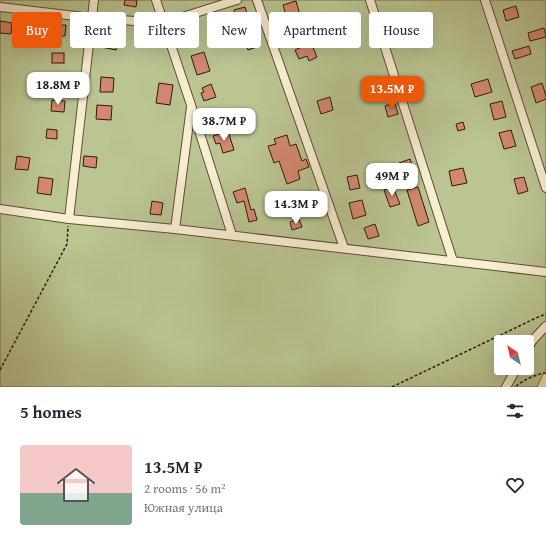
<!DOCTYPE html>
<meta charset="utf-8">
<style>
:root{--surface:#fff;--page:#f6f6f7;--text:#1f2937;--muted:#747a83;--accent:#ea580c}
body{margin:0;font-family:"Gentium Book Plus",serif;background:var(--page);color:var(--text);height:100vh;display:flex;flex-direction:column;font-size:15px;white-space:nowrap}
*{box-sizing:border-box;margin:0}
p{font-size:13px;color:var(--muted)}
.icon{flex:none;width:22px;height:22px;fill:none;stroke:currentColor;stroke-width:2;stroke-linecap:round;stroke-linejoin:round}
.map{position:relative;height:387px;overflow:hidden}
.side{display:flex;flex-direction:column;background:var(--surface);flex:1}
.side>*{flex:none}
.hud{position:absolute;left:12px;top:12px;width:522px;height:36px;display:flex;gap:8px}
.needle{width:26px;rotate:325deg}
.fabs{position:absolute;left:494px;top:335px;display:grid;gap:8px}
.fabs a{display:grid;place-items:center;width:40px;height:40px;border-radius:4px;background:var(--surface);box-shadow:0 4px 16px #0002;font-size:20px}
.price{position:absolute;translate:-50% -34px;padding:0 9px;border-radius:8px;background:#fff;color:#222;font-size:13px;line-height:26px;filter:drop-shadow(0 1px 2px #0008)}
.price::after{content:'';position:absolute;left:50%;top:24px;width:12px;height:9px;margin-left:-6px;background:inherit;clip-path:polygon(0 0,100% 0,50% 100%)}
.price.on{background:var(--accent);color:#fff}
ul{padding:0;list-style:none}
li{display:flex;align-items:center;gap:12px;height:100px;padding:0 20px}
li span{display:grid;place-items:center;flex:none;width:112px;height:80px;border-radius:4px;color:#555}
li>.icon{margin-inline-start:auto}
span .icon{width:48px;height:48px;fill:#fffc;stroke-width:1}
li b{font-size:17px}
h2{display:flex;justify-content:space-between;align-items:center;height:48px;padding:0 20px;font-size:17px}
.tag{padding:0 14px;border-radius:4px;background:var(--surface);box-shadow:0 4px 16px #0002;font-size:14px;line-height:36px}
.tag.on{background:var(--accent);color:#fff}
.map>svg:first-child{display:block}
</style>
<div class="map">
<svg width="546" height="387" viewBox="0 0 546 387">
<rect width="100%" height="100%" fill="#f5e6bc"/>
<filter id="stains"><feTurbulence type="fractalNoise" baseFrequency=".005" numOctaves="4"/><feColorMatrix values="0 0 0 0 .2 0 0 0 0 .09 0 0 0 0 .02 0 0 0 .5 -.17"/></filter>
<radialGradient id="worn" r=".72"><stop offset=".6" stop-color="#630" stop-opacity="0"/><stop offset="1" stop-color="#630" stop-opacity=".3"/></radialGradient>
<path fill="#bac592" stroke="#786e4b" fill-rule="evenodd" d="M0 0H546V368L537 387H0ZM501 342H527V368H501Z"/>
<g fill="#d18971" stroke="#351704">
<polygon points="125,0 137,0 136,7 124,5"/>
<polygon points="296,1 301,18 288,22 283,5"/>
<polygon points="516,6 519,17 506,21 503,10"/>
<polygon points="245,7 249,20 237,23 234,10"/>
<polygon points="0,21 12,23 11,34 0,33"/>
<polygon points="54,25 66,25 65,36 54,36"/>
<polygon points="544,28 546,37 530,41 528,33"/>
<polygon points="194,29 197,41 186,45 182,32"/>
<polygon points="104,33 119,36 116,50 101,47"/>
<polygon points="254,35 257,47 248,50 244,38"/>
<polygon points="311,43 317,57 309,61 307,56 299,59 295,50"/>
<polygon points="529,46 531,54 515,59 512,51"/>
<polygon points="204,52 210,71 197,75 191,56"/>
<rect x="52" y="53" width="12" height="10"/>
<polygon points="39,76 52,78 51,90 38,89"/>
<polygon points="101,77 114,78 113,92 100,92"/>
<polygon points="488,79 492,92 475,97 471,84"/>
<polygon points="159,83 173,85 170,105 156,103"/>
<polygon points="542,83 546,96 546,99 536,103 531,87"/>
<polygon points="211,84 216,97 204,101 201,93 204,92 202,88"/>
<polygon points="330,97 333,110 321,114 317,101"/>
<polygon points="52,100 65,101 64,112 51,111"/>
<polygon points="502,101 506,117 494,120 490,104"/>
<polygon points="395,103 398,114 388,117 385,106"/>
<polygon points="97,105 112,106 111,120 96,119"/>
<polygon points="463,122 465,129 458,131 456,124"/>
<polygon points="47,129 57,130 57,139 46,138"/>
<polygon points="511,130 516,146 504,149 499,133"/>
<polygon points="228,131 234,150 223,153 220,143 216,144 213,136"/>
<polygon points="287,135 290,146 296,144 302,161 306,159 309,167 298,171 300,179 287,184 279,161 274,163 268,146 276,144 274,139"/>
<polygon points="17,156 30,158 28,170 15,169"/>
<polygon points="84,156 97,157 96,168 83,166"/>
<polygon points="410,159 416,176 405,179 399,163"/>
<polygon points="463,168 467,183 452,186 449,171"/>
<polygon points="357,175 360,188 350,190 347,177"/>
<polygon points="39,177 53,179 51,195 37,193"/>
<polygon points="524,177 528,191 518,194 514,179"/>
<polygon points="393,187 400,204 390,207 384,190"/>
<polygon points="418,187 429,222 418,226 407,190"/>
<polygon points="245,188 251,210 254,209 257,220 249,222 244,201 237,203 233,192"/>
<polygon points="310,191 311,193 314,192 317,202 302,208 297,195"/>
<polygon points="362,200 366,215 353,219 349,203"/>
<polygon points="152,201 163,203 161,215 150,214"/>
<polygon points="299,219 302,227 292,230 290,222"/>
<polygon points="375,224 379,236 368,239 364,228"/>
</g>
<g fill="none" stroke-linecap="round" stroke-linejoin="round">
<defs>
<g id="street">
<polyline points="156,0 191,105 232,235"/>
<polyline points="257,0 344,248"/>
<polyline points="370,0 453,261"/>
<polyline points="485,0 546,188"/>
<polyline points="0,7 92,18 163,23 237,0"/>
<polyline points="0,209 69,219 175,229 546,272"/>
<polyline points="69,219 94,0"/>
<polyline points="175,229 191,107"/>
<polyline points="527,351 532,341 546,326"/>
<polyline points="506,387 517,368"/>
</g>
</defs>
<use href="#street" stroke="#654b32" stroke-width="10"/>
<g stroke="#351704" stroke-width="1.5" stroke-dasharray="3 2" stroke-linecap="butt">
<polyline points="0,370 67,244 68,226"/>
<path d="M516 386C524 380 536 374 546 373"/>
<polyline points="392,387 536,318 546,314"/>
</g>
<use href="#street" stroke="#f8efd3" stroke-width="8"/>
</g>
<rect width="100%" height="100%" filter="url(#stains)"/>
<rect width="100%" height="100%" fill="url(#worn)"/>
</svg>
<div class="fabs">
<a><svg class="needle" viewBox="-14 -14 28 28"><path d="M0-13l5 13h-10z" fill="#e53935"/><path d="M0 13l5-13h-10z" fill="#747a83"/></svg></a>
</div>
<b class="price" style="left:58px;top:106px">18.8M ₽</b>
<b class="price on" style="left:392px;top:110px">13.5M ₽</b>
<b class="price" style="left:224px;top:142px">38.7M ₽</b>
<b class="price" style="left:392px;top:197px">49M ₽</b>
<b class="price" style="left:296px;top:225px">14.3M ₽</b>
<div class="hud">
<a class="tag on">Buy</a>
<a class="tag">Rent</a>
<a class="tag">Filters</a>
<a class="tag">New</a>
<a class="tag">Apartment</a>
<a class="tag">House</a>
</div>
</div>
<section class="side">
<h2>5 homes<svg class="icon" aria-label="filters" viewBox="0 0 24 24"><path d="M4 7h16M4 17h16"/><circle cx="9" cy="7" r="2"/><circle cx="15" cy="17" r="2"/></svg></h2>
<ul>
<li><span style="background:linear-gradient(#f6c9c9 60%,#7fa58c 0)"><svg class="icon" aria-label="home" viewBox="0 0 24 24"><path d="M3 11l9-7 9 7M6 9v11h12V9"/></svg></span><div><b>13.5M ₽</b><p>2 rooms · 56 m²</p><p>Южная улица</p></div><svg class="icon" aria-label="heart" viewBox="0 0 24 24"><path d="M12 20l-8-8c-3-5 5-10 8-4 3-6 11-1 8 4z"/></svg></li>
</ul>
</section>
